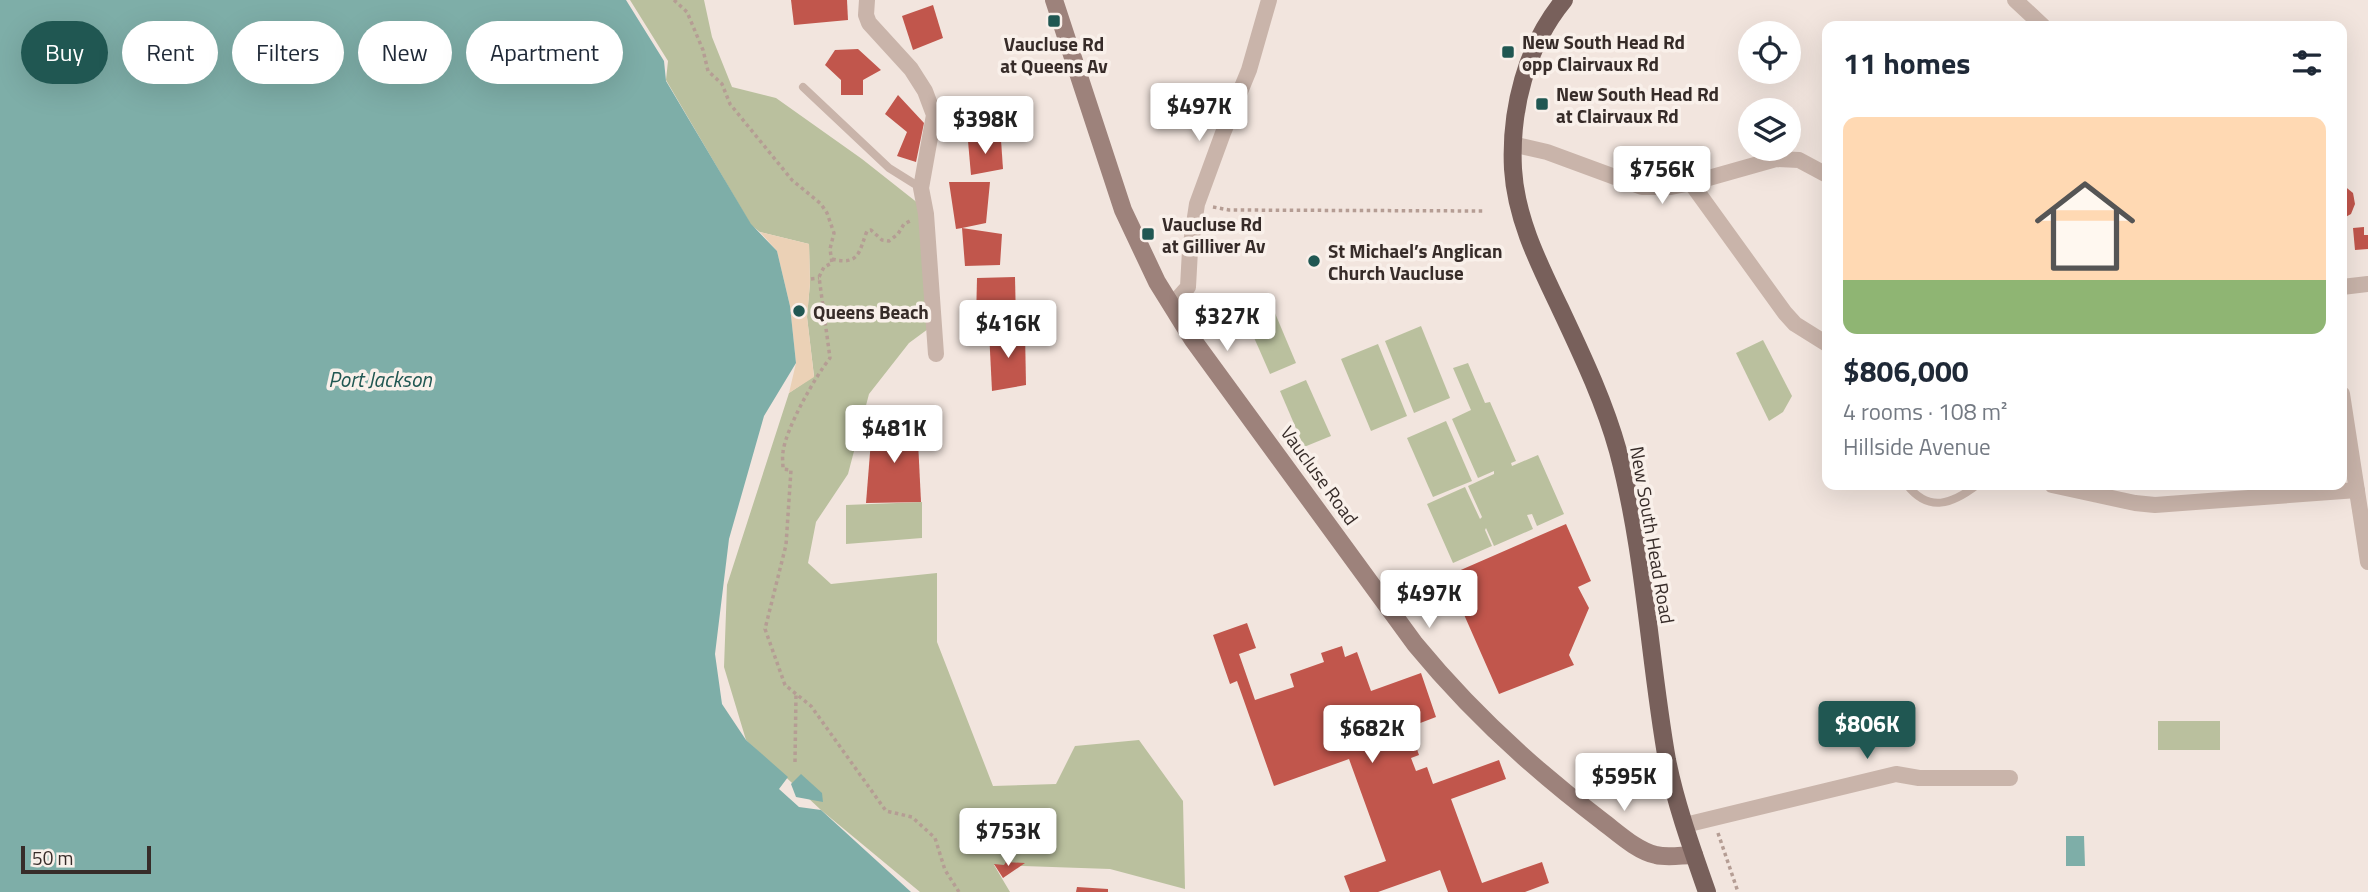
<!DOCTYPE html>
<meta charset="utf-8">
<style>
:root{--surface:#fff;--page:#f2f2f3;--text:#1f2937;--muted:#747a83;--line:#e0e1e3;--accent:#205752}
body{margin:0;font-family:"Titillium Web",sans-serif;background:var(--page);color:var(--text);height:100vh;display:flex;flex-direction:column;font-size:26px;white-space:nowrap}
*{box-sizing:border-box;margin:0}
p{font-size:23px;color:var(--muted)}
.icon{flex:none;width:38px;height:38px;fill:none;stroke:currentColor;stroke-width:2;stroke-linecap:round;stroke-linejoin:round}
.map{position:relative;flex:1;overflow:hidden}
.drawer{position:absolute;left:1822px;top:21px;width:525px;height:469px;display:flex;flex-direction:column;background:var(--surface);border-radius:14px;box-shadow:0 7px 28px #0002}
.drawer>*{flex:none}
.top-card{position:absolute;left:21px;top:21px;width:665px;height:63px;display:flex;gap:14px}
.controls{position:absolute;left:1738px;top:21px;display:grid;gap:14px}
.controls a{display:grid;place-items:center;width:63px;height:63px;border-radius:50%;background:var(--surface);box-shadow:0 7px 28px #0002;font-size:35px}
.scale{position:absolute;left:21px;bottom:18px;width:130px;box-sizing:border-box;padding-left:7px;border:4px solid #372c29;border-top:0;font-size:19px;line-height:24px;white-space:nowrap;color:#372c29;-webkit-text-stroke:5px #f9f0ea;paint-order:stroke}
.price{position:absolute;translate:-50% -60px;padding:0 16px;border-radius:7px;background:#fff;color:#222;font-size:23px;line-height:46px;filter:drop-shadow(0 2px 4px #0008)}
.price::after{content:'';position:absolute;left:50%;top:42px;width:21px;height:16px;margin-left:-10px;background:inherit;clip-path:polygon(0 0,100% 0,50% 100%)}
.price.selected{background:var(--accent);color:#fff}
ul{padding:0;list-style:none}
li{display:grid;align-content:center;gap:14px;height:371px;padding:0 21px}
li+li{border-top:2px solid var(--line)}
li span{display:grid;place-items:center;height:217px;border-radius:14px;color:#555}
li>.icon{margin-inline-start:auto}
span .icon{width:126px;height:126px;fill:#fffc;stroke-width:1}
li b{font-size:30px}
h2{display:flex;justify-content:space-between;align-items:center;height:84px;padding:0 21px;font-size:30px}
.pill{padding:0 24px;border-radius:32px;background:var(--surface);box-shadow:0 7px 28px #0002;font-size:24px;line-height:63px}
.pill.selected{background:var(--accent);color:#fff}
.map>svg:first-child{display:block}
</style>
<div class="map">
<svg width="2368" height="892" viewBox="0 0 2368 892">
<rect width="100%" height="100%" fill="#f2e5de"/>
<g fill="#bac09e">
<polygon points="630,0 704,0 712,37 732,87 776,98 862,159 919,204 928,329 909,343 869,394 848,474 816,522 808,563 831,584 937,573 937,642 993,786 1056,784 1075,746 1139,740 1183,801 1185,889 1110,869 994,865 1010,892 920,892 821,810 746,740 724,667 727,585 789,393 814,376 807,317 810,283 809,244 760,232 751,225 666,80 668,61"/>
<polygon points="1272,306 1296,363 1270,374 1245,317"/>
<polygon points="1421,326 1450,398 1414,413 1385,341"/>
<polygon points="1763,340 1792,396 1783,412 1769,421 1736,353"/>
<polygon points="1378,344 1407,416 1371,431 1341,359"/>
<polygon points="1468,363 1485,403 1490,402 1516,461 1511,463 1512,466 1538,455 1564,514 1537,526 1532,514 1527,515 1533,529 1494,546 1486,528 1485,530 1492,546 1453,563 1427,504 1465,487 1480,519 1482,517 1468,486 1494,474 1494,471 1478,478 1452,419 1471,410 1453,368"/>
<polygon points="1306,380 1331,436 1304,447 1280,391"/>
<polygon points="1446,421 1472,481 1433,497 1407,438"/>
<polygon points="922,502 922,538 846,544 846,505"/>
<rect x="2158" y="721" width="62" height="29"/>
</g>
<polygon fill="#ebd1b6" points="760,232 809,244 810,283 807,317 814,377 789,393 796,363 790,306 777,251"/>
<g fill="#7eaea8">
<polygon points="0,0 626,0 664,61 666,81 751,224 777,251 790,306 796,363 764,416 729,539 715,654 722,704 746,740 788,777 779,789 799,807 821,810 911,892 0,892"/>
<polygon points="801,774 822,793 823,802 796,797 791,784"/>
<polygon points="2066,836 2084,836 2085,866 2066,866"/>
</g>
<g fill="#c1564c">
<polygon points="791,0 847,0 848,20 794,25"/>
<polygon points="933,5 943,38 913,50 902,16"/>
<polygon points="858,49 881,70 863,80 863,95 841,95 841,80 825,65 835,50"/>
<polygon points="898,95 924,123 916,162 897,156 907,132 885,114"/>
<polygon points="1001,140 1003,169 971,175 968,141"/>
<polygon points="949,182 990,182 986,223 962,228 1002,234 1000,265 965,266 962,228 956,229"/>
<polygon points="2342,184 2353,193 2355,204 2351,214 2342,219"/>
<polygon points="2364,227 2364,235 2368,235 2368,249 2355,250 2353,228"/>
<polygon points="1015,277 1016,322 976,321 977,278"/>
<polygon points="989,331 1025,332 1026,385 992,391"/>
<polygon points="917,421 921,502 866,503 872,428"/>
<polygon points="1566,524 1591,581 1578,587 1589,608 1569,655 1574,665 1499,694 1447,576"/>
<polygon points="1247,623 1256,648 1239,654 1255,700 1294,687 1290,674 1324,662 1321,653 1342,646 1345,657 1357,652 1371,691 1421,673 1436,717 1415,725 1419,736 1413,738 1419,755 1411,758 1416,771 1427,767 1433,784 1499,760 1506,779 1451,799 1482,883 1542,862 1549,883 1525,892 1448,892 1440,870 1378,892 1350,892 1344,876 1386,861 1349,759 1274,786 1237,681 1230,684 1213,635"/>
<polygon points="1006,862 1025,863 1003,878 994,864 1004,865"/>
<polygon points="1077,887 1108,889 1108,892 1076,892"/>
</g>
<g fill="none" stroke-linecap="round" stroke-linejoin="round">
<g stroke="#b59d94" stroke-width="3.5" stroke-dasharray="3.5 3.5" stroke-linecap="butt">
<path d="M674 0 687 12 703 50 708 71 722 84 730 104 792 180 821 204 827 213 834 233 830 249 832 263 824 267 819 277 830 358C815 377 786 428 783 452 782 457 783 463 783 469L791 470 786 545 765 629 785 685 811 706 886 811 912 817 935 838 945 870 959 892"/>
<polyline points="1213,207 1229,210 1484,211"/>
<path d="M832 259C860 266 859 251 867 231L871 230 882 240 889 241 898 234 904 224 912 220"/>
<polyline points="811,279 819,278"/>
<polyline points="795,762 796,694"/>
<polyline points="1718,833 1738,892"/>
</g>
<g stroke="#c9b4aa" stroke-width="8">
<polyline points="803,87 889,168 921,188"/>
<path d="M1907 485C1929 513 1952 504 1977 485"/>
</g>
<g stroke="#c9b4aa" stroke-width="16">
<polyline points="867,0 866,15 869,23 911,69 925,91 934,115 921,188 926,214 936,354"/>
<polyline points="2015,0 2043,26"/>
<polyline points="1512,144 1547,152 1642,187 1671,187 1691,183 1776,159 1799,160 1827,175"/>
<polyline points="1691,183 1785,313 1795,324 1827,344"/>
<polyline points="2342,287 2368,284"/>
<polyline points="1172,305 1188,287 1190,250 1197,204 1223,133 1249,70 1269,0"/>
<polyline points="2342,394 2368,562"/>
<polyline points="2052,485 2135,503 2155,505 2357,490"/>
<polyline points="1685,825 1896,774 1919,778 2010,778"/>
</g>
<path stroke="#9d827b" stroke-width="18" d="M1054 0 1123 210 1157 282 1193 340 1415 644C1470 711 1533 769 1602 821 1618 833 1637 851 1656 855 1668 858 1682 855 1694 855"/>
<path stroke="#78605b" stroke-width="18" d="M1564 0C1526 46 1510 110 1513 169 1516 219 1539 264 1560 308 1582 355 1604 401 1618 451 1645 552 1649 658 1667 760 1676 805 1692 849 1707 892"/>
</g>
<g fill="#205752" stroke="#f9f0ea" stroke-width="2.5">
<rect x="1047" y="14" width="14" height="14" rx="3.5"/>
<rect x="1501" y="45" width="14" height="14" rx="3.5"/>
<rect x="1535" y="97" width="14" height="14" rx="3.5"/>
<rect x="1141" y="227" width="14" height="14" rx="3.5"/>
<circle cx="1314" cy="261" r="7"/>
<circle cx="799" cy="311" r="7"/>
</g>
<g text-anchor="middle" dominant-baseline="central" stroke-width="7" stroke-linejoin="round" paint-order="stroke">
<g font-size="19" font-weight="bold" fill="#372c29" stroke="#f9f0ea" text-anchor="start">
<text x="1522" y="41">New South Head Rd<tspan x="1522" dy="22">opp Clairvaux Rd</tspan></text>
<text x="1054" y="43" text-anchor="middle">Vaucluse Rd<tspan x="1054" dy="22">at Queens Av</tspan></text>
<text x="1556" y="93">New South Head Rd<tspan x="1556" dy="22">at Clairvaux Rd</tspan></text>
<text x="1162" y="223">Vaucluse Rd<tspan x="1162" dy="22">at Gilliver Av</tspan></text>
<text x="1328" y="250">St Michael’s Anglican<tspan x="1328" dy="22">Church Vaucluse</tspan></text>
<text x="813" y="311">Queens Beach</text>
</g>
<g font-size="19" fill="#372c29" stroke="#f9f0ea">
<text transform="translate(1320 475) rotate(54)">Vaucluse Road</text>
<text transform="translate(1653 535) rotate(80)">New South Head Road</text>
</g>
<g font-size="21" font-style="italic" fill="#205752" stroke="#f9f0ea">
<text x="380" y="379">Port Jackson</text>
</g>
</g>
</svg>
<div class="controls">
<a><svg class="icon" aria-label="locate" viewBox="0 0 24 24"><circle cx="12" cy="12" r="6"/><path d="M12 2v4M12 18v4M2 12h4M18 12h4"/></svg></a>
<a><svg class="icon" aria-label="layers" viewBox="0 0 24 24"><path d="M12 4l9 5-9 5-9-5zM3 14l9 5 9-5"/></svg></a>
</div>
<div class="scale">50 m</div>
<b class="price" style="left:1199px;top:143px">$497K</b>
<b class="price" style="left:985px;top:156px">$398K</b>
<b class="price" style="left:1662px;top:206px">$756K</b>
<b class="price" style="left:1227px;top:353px">$327K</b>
<b class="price" style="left:1008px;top:360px">$416K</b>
<b class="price" style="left:894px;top:465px">$481K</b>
<b class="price" style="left:1429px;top:630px">$497K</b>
<b class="price selected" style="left:1867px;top:761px">$806K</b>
<b class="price" style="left:1372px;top:765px">$682K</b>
<b class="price" style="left:1624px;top:813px">$595K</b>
<b class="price" style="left:1008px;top:868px">$753K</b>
<div class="top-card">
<a class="pill selected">Buy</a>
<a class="pill">Rent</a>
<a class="pill">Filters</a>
<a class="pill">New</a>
<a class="pill">Apartment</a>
</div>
<section class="drawer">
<h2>11 homes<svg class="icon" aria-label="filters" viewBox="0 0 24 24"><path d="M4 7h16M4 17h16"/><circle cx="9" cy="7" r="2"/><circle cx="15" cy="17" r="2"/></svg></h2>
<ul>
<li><span style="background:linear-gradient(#ffd9b3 75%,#8fb573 0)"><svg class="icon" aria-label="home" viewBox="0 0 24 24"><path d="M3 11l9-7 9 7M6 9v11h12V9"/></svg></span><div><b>$806,000</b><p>4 rooms · 108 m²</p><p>Hillside Avenue</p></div></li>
</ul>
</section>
</div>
